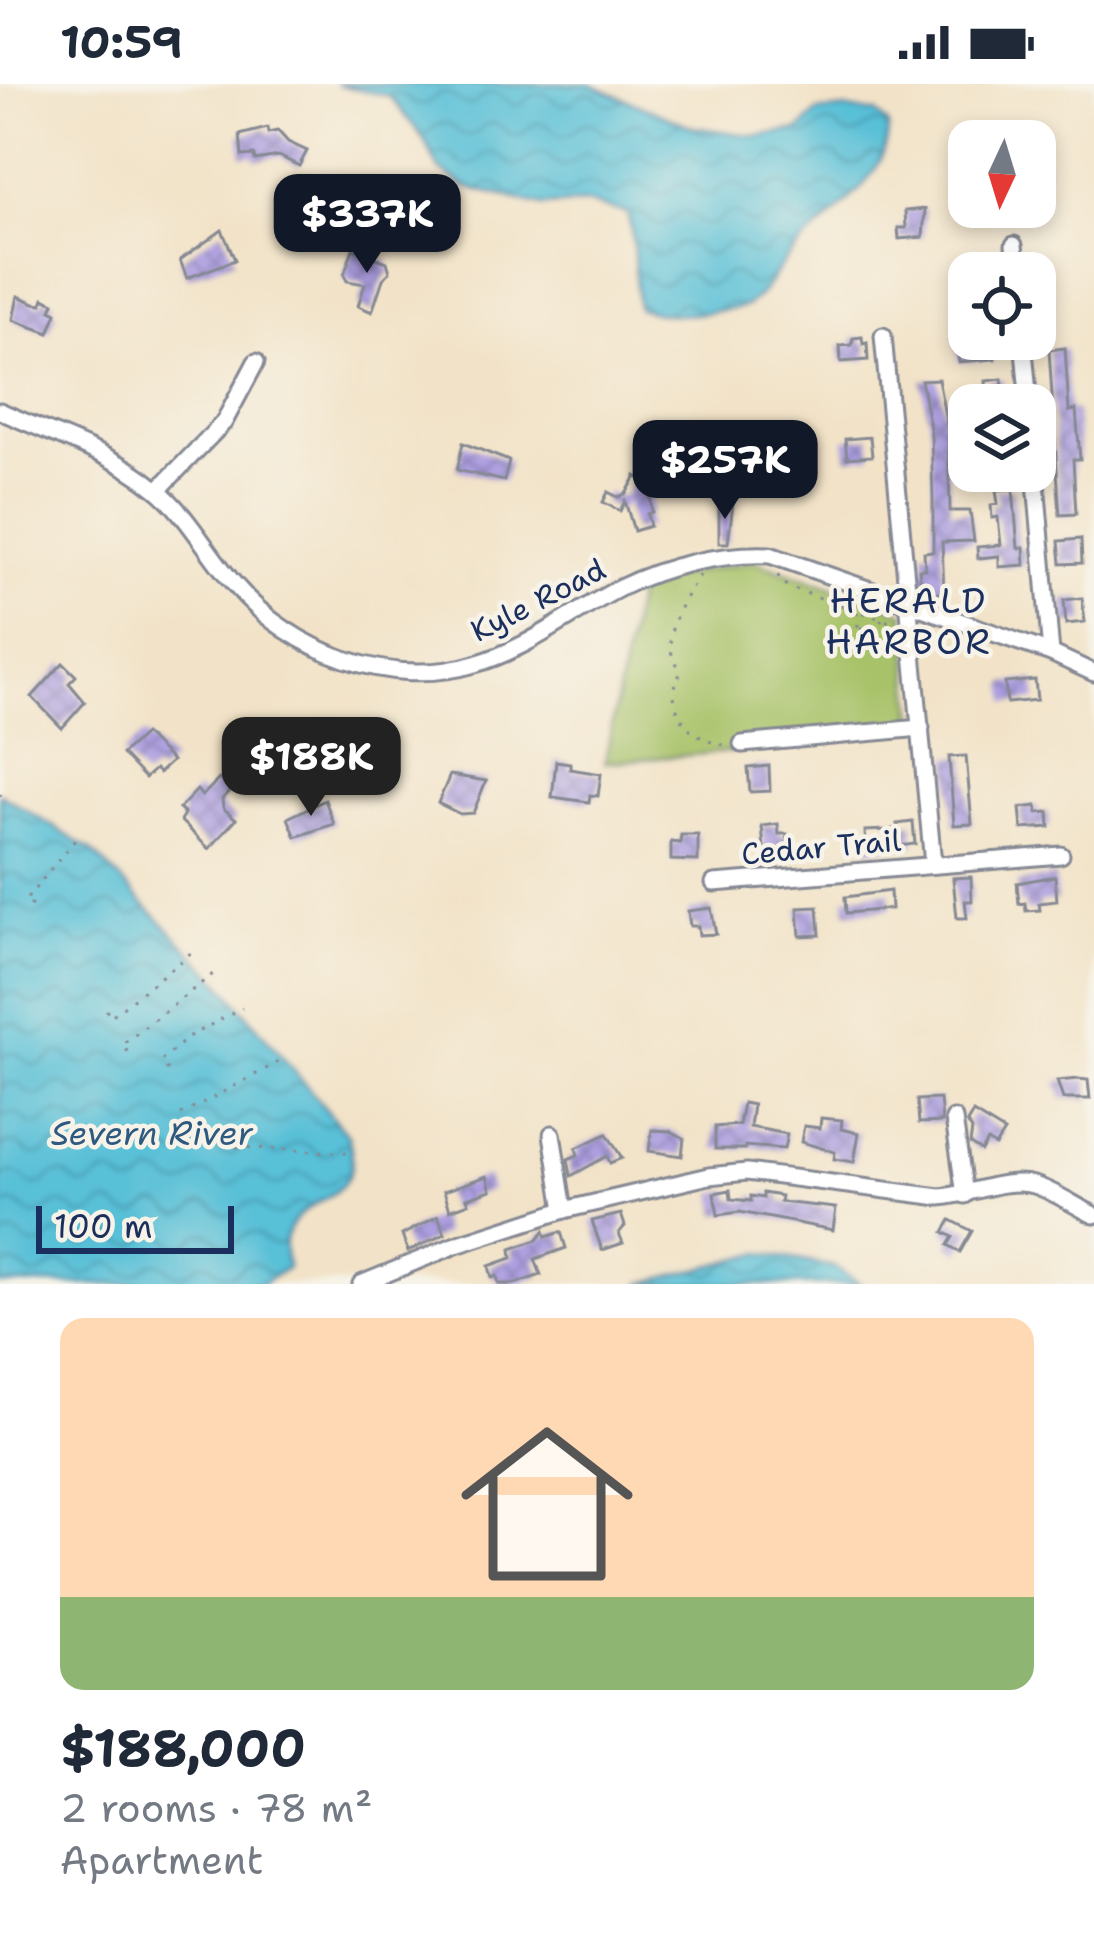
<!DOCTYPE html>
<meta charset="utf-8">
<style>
:root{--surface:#fff;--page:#f6f6f7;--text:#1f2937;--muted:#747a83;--line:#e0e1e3;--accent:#111827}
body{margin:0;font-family:"Shantell Sans",sans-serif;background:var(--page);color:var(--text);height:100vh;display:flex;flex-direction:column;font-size:45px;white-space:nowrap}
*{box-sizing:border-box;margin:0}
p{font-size:39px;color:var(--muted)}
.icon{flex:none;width:66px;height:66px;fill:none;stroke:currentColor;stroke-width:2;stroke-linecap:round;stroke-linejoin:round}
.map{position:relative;height:1200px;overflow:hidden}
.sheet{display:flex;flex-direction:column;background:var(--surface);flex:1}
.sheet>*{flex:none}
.needle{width:78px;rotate:184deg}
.fabs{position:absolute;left:948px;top:36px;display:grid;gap:24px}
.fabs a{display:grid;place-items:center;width:108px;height:108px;border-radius:24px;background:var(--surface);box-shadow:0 6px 18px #0003;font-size:60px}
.scale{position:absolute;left:36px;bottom:30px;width:198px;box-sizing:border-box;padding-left:12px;border:6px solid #1b2f5e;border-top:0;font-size:33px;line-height:42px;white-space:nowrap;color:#1b2f5e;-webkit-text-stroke:9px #f7f3e8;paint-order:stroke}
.price{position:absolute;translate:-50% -102px;padding:0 27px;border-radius:24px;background:var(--accent);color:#fff;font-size:39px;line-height:78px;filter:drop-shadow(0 3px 6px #0008)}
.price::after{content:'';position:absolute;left:50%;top:72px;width:36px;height:27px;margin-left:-18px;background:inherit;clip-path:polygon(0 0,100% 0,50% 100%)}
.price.selected{background:#222;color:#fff}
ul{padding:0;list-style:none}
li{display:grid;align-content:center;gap:24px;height:636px;padding:0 60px}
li+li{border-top:3px solid var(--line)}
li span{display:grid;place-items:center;height:372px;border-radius:24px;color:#555}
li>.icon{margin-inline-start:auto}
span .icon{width:216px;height:216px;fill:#fffc;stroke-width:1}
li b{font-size:51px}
.status{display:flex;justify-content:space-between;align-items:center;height:84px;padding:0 60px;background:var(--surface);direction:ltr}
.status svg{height:33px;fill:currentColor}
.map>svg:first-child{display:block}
</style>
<div class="status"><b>10:59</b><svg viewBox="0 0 49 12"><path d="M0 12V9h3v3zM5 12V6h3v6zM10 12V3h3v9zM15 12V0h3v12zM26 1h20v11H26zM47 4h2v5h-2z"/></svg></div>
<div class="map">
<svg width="1094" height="1200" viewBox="0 0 1094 1200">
<defs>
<pattern id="water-waves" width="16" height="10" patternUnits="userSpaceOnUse" patternTransform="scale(3)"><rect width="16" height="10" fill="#59c0d7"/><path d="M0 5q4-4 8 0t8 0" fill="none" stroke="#499cb2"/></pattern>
<pattern id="building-cross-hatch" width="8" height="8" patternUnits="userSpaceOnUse" patternTransform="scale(3)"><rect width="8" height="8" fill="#ad9fe0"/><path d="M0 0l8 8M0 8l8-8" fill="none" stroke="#8c82b9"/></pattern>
</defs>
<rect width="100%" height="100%" fill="#f7f3e8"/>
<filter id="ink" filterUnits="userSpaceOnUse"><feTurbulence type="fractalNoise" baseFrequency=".00833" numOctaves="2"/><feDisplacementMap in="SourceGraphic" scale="24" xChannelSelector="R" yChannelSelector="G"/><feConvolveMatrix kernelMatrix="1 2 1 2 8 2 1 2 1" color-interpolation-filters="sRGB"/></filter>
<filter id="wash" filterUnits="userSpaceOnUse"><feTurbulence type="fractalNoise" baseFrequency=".004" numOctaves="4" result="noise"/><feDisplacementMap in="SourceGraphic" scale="48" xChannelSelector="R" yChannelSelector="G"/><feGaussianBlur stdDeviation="2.7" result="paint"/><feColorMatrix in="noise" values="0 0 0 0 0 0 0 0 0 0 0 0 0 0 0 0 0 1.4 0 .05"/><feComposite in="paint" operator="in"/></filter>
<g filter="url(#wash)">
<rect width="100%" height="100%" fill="#f2e3c8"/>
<polygon fill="#a8c269" stroke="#627864" stroke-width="3" points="753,477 904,528 915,639 739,656 740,667 605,678 638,504 651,497"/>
<g fill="url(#water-waves)" stroke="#3a789a" stroke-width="3">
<path d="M335 0H590L692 43 755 52 800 46 817 28 846 25 876 29 888 41C890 99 817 138 784 178 772 193 765 210 748 221 740 225 730 225 721 226 690 232 669 233 638 224 633 192 637 161 627 129L587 119 543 122 463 102 438 84 424 55 390 12Z"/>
<path d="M0 710 91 766 216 893 348 1052C369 1123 297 1106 285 1156 284 1164 286 1176 287 1184L261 1200H0Z"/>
<polygon points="760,1169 834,1183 860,1200 640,1200"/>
</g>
<g id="blocks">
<g fill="url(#building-cross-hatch)">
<polygon points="267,44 268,49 278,47 288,58 307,67 299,82 279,72 255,76 254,71 242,72 240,51"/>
<polygon points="925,125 923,153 899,155 898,144 906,144 905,127"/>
<polygon points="222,146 235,176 187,194 180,176"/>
<polygon points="353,165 387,178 390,188 383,195 372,228 358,222 365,200 347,197 344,191"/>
<polygon points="18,212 35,219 42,220 44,214 54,219 51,226 57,229 49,249 13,236"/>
<polygon points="969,247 969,255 993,255 995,275 959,278 953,249"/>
<polygon points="862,253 863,260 867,259 868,276 841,278 840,262 852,261 853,254"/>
<polygon points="1065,264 1069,327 1076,326 1080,375 1073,375 1076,430 1060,431 1049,266"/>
<polygon points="938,295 948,347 950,427 970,427 974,457 942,458 944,508 922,510 919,485 925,485 924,468 933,467 933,414 931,350 921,296"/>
<polygon points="1002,295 1005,321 961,321 960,314 987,311 986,297"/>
<polygon points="798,348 800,372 776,374 773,351"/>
<polygon points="870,353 872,372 847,374 845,355"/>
<polygon points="463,359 509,377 504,397 457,386"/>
<polygon points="636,392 649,402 652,428 647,430 650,442 634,447 625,417 620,427 603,418 608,408 618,413 626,410"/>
<polygon points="1013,405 1018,464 1024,464 1025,481 999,483 999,472 978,474 977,463 1001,461 998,433 992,434 991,421 998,420 996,406"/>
<polygon points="733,420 728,459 719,459 719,421"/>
<polygon points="1081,455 1082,479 1061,480 1059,457"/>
<polygon points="1082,514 1085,538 1066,540 1064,516"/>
<polygon points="63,579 76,592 69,599 85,618 62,644 32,613"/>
<polygon points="1035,596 1037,616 1007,619 1005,599"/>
<polygon points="144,650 172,677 159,689 155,685 145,694 122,670"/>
<polygon points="966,672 972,740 954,741 949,673"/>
<polygon points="556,677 570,679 570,685 601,690 598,712 590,711 589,718 552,713"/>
<polygon points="769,682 770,707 750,708 748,684"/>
<polygon points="450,691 486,697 473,729 460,730 438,719"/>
<polygon points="219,695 231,706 222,715 223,724 236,735 209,765 181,737 184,729 179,725 197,706 202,712"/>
<polygon points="325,716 334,740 296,753 288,734"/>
<polygon points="1037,722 1038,729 1049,728 1050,743 1022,745 1020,724"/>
<polygon points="913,738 915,760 866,766 865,747 888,746 898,744 897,740"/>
<polygon points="778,740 779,750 787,750 788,764 770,770 769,765 764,765 762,742"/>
<polygon points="681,751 698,751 698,777 671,776 671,758 680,759"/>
<polygon points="1055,792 1057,817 1039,819 1040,826 1026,827 1025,819 1019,820 1017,799"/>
<polygon points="971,793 972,817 965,817 967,834 957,834 953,794"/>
<polygon points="890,807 891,825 846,829 845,813"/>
<polygon points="818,823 820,851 800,852 798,824"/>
<polygon points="711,824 716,850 699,851 698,842 690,842 688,827"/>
<polygon points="1078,995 1088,996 1090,1015 1063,1015 1057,997"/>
<polygon points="940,1015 942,1038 919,1039 917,1016"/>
<polygon points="743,1019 753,1021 750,1043 787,1050 784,1065 745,1062 745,1065 715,1065 715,1043 739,1041"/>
<polygon points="973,1029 1004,1048 995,1062 987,1057 981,1067 970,1060 972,1046 967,1039"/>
<polygon points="821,1034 842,1036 841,1045 859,1049 854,1078 834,1075 835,1068 801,1058 804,1042 820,1044"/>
<polygon points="652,1046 671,1047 684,1054 682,1072 649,1067"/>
<polygon points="607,1050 622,1074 610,1079 607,1072 571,1092 568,1075 578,1071 576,1064"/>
<polygon points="487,1092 491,1106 467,1114 469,1119 450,1126 444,1107"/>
<polygon points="730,1106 731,1115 751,1117 751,1112 763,1114 763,1109 781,1112 780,1118 836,1124 833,1146 740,1128 718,1131 714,1109"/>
<polygon points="621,1130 625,1142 619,1149 623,1159 602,1166 592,1137"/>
<polygon points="438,1132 445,1150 408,1167 402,1151"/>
<polygon points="951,1136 972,1147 960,1168 948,1161 953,1153 944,1148"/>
<polygon points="544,1147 546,1153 561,1148 566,1164 535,1175 541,1191 514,1200 499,1200 497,1192 492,1194 489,1182 512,1174 511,1165 537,1156"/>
</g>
</g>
</g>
<g filter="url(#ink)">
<use href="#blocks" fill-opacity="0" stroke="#868993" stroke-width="3"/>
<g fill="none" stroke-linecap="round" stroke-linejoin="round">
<defs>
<g id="minor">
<polyline points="1014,161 1017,189"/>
<polyline points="883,252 933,780"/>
<polyline points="1023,255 1029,321"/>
<path d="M0 327C52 351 110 367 155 404 188 430 208 471 236 502 292 568 390 605 475 580 528 565 571 529 620 504 664 482 721 469 770 471L1051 569 1094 589"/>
<polyline points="1035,387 1051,569"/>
<polyline points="158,406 224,338 256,278"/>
<polyline points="742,660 921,644"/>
<polyline points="714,799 1061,771"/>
<polyline points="954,1035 965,1111"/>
<polyline points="552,1050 564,1126"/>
<path d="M361 1200 456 1161 564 1126 709 1092 747 1088 940 1113C970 1111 1005 1093 1034 1101 1054 1107 1075 1122 1094 1131"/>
</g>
</defs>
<use href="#minor" stroke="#868993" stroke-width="21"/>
<g stroke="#868993" stroke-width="3" stroke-dasharray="3 9" stroke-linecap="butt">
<path d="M700 491C686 512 664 544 672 570 674 579 678 578 679 588 680 606 675 589 674 606 673 637 699 660 728 661"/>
<polyline points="778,491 780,498 791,504 893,539"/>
<polyline points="857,528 859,557"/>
<polyline points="860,544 876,544 882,535"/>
<polyline points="0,712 1,710"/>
<polyline points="32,822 25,817 75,756"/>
<polyline points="106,926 110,933 192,868"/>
<polyline points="128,968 123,960 213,890"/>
<polyline points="168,986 161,977 190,952 242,924"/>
<polyline points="181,1031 286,974"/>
<polyline points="236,1063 353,1069"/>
</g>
<use href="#minor" stroke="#fff" stroke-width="15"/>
</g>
</g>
<g text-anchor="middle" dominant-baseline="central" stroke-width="9" stroke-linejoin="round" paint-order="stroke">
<g font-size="30" fill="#1b2f5e" stroke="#f7f3e8">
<text transform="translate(538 516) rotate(-27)">Kyle Road</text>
<text transform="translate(821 763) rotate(-5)">Cedar Trail</text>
</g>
<g font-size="33" font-style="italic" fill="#2e5a82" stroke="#f7f3e8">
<text x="152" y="1049">Severn River</text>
</g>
<g font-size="36" letter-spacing="3" fill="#1b2f5e" stroke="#f7f3e8">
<text x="909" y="516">HERALD<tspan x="909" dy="41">HARBOR</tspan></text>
</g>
</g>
</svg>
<div class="fabs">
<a><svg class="needle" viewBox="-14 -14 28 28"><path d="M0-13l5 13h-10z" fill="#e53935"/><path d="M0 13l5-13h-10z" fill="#747a83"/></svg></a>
<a><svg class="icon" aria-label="locate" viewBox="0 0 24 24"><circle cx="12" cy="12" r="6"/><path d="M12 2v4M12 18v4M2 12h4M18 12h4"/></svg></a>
<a><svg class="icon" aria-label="layers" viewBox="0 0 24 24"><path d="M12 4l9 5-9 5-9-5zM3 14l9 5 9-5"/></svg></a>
</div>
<div class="scale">100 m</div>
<b class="price" style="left:367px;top:192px">$337K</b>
<b class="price" style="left:725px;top:438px">$257K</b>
<b class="price selected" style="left:311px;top:735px">$188K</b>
</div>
<section class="sheet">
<ul>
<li><span style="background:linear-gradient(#ffd9b3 75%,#8fb573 0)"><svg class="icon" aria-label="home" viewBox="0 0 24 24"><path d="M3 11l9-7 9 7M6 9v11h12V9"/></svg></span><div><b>$188,000</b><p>2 rooms · 78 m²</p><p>Apartment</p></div></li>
</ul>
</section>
